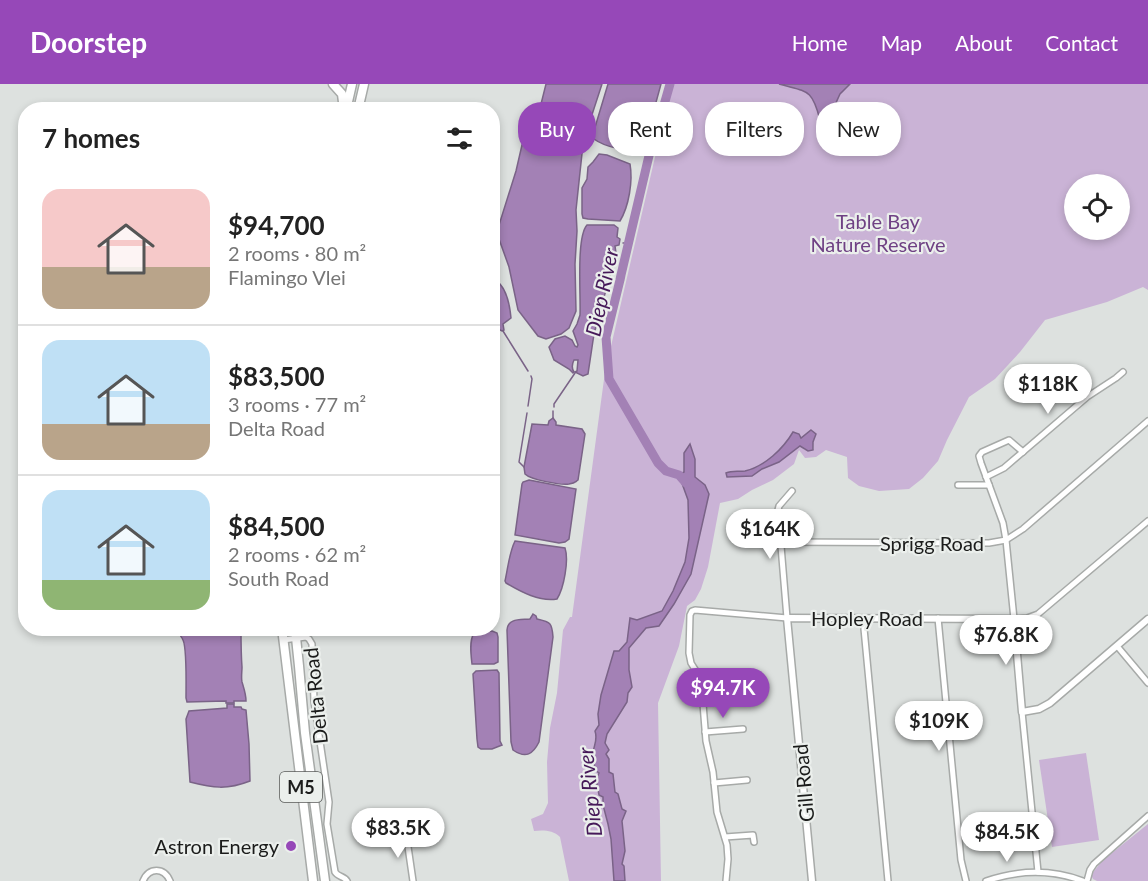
<!DOCTYPE html>
<meta charset="utf-8">
<style>
:root{--surface:#fff;--page:#f2f2f2;--text:#222;--muted:#767676;--line:#e0e0e0;--accent:#9648b8}
body{margin:0;font-family:Lato,sans-serif;background:var(--page);color:var(--text);height:100vh;display:flex;flex-direction:column;font-size:22px;white-space:nowrap}
*{box-sizing:border-box;margin:0}
p{font-size:20px;color:var(--muted)}
.icon{flex:none;width:33px;height:33px;fill:none;stroke:currentColor;stroke-width:2;stroke-linecap:round;stroke-linejoin:round}
.map{position:relative;flex:1;overflow:hidden}
.side{position:absolute;left:18px;top:18px;width:482px;height:534px;display:flex;flex-direction:column;background:var(--surface);border-radius:24px;box-shadow:0 3px 9px #0003}
.side>*{flex:none}
.hud{position:absolute;left:518px;top:18px;width:540px;height:54px;display:flex;gap:12px}
.tools{position:absolute;left:1064px;top:90px;display:grid;gap:12px}
.tools a{display:grid;place-items:center;width:66px;height:66px;border-radius:50%;background:var(--surface);box-shadow:0 3px 9px #0003;font-size:30px}
.price{position:absolute;translate:-50% -51px;padding:0 14px;border-radius:21px;background:#fff;color:#222;font-size:20px;line-height:39px;filter:drop-shadow(0 2px 3px #0008)}
.price::after{content:'';position:absolute;left:50%;top:36px;width:18px;height:14px;margin-left:-9px;background:inherit;clip-path:polygon(0 0,100% 0,50% 100%)}
.price.on{background:var(--accent);color:#fff}
ul{padding:0;list-style:none}
li{display:flex;align-items:center;gap:18px;height:150px;padding:0 24px}
li+li{border-top:2px solid var(--line)}
li span{display:grid;place-items:center;flex:none;width:168px;height:120px;border-radius:18px;color:#555}
li>.icon{margin-inline-start:auto}
span .icon{width:72px;height:72px;fill:#fffc;stroke-width:1}
li b{font-size:26px}
h2{display:flex;justify-content:space-between;align-items:center;height:72px;padding:0 24px;font-size:26px}
.chip{padding:0 21px;border-radius:24px;background:var(--surface);box-shadow:0 3px 9px #0003;font-size:21px;line-height:54px}
.chip.on{background:var(--accent);color:#fff}
header{display:flex;align-items:center;gap:36px;box-sizing:border-box;height:84px;padding:0 30px;background:var(--accent);color:#fff}
header strong{font-size:28px}
nav{display:flex;gap:33px;margin-inline-start:auto;font-size:21px}
.map>svg:first-child{display:block}
</style>
<header>
<strong>Doorstep</strong>
<nav><a>Home</a><a>Map</a><a>About</a><a>Contact</a></nav>
</header>
<div class="map">
<svg width="1148" height="797" viewBox="0 0 1148 797">
<rect width="100%" height="100%" fill="#dde1df"/>
<g fill="#cab3d6" fill-rule="evenodd">
<path d="M672 0H1148V206L1143 203 1107 218 1045 236 1020 268 995 295 969 313 947 356 938 377 923 394 909 405 879 407 859 402 848 394 847 373 826 366 816 373 805 374 799 366 794 380 773 396 752 406 738 415 720 419 708 483 701 505 695 516 687 522 679 562 658 619 661 797H569L560 753C553 746 543 746 534 747L531 735 543 730 548 719 547 678 550 644 557 609 563 546 570 533H572L605 288ZM1074 100H1119V146H1074ZM793 348 801 355 813 358 814 365 805 366 800 362 779 378 762 385 752 392 731 387C736 387 741 388 745 387 765 382 783 365 793 348Z"/>
<polygon points="1086,669 1099,756 1052,763 1039,676"/>
<polygon points="1148,740 1148,797 1097,797 1093,795 1091,791 1102,777"/>
</g>
<g fill="#a381b5" stroke="#7a6387" stroke-width="1.5">
<path d="M546 0H602L587 46C574 54 555 44 540 40L537 36Z"/>
<path d="M608 0H661L643 66C632 70 603 62 594 55L593 50Z"/>
<path d="M779 0H850L840 10 829 34 820 36C812 4 807 8 779 0Z"/>
<polygon points="533,46 582,57 583,60 576,126 577,147 575,180 576,227 569,244 561,250 546,255 538,252 518,226 509,183 499,155 499,141 516,87 522,61 526,50"/>
<path d="M599 70 607 71 630 80C633 97 629 122 620 137L588 135 583 134 582 130V104L587 95 588 83 593 78Z"/>
<path d="M587 141H614L618 144 617 153 620 155 619 161 615 162 616 169 594 250 588 290 583 292 575 288 577 287 578 276H574C572 280 572 285 574 288L573 289 569 285 554 276 549 263 555 255 565 252 572 256 575 262 577 263 578 261 573 247 577 240 580 231C581 212 576 153 587 141Z"/>
<path d="M500 200C507 208 510 223 511 234L503 240 504 246 502 247 496 244 492 245V201Z"/>
<path d="M553 334 556 338V341L582 345 585 350 578 396C574 399 575 399 569 400 560 401 531 396 525 390L524 383 532 340 548 341 549 337Z"/>
<path d="M811 346 816 350 813 358V366L808 367 800 362 779 378 762 385 752 392 727 393 726 389C733 386 739 388 745 387 765 382 783 365 793 348L799 350 801 354Z"/>
<path d="M690 360 695 375V393L705 401 709 410 691 490 674 520 659 542 646 544 629 564V586L632 603 628 609 627 618 607 650 605 659 609 666 606 670 609 675V688L613 690 615 708 618 710 622 725 626 727 622 737 625 767 622 780 624 782 625 797H614L611 755 608 740 603 721V713L599 711 596 695 599 689 595 686C595 680 592 675 593 669 594 660 598 656 595 647L599 641 598 630 601 611 614 567H619L627 558 630 534 637 536 662 527 673 507 685 478 689 454 688 416 679 391 684 388V369Z"/>
<polygon points="529,396 576,405 569,455 565,458 559,459 515,451 522,400 523,398"/>
<path d="M515 457 565 464C569 476 564 504 557 515 540 518 521 508 506 499L505 497C508 484 509 469 515 457Z"/>
<path d="M533 530 536 532 537 535C550 538 552 538 553 553L539 658C533 670 526 675 513 666L511 658 507 546C508 534 520 536 530 535Z"/>
<path d="M188 545H241C241 558 241 570 242 583 242 588 241 593 242 598 244 605 246 610 246 617H234V619H226V617L187 618 186 614C186 603 187 564 183 556 182 553 179 551 179 548Z"/>
<path d="M492 547 497 549 498 553V578L494 580H472C471 571 469 557 474 549Z"/>
<polygon points="497,586 499,589 500,657 502,661 492,665 481,665 478,663 477,655 473,590 476,587"/>
<path d="M227 620H234V623H241L242 625 246 626 249 660 250 697C227 706 213 704 190 698L186 635 189 627 227 624Z"/>
</g>
<g fill="none" stroke-linecap="round" stroke-linejoin="round">
<g stroke="#7a6387" stroke-width="1.5">
<polyline points="623,159 628,159"/>
<polyline points="503,247 528,287"/>
<polyline points="528,322 532,295 531,292"/>
<polyline points="554,323 554,320 575,289"/>
<polyline points="553,334 553,327"/>
<polyline points="524,383 519,378 527,329"/>
</g>
<polyline stroke="#a381b5" stroke-width="9" points="670,0 662,28 655,46 621,191 620,196 606,253 609,295 658,379 666,387 679,391 686,399"/>
<defs>
<g id="minor">
<polyline points="1023,368 1009,356 982,368 979,372 981,379 1003,439 1006,456 1014,535 1027,534 1038,530 1148,437"/>
<polyline points="986,393 1004,384 1087,313 1116,294 1123,288"/>
<polyline points="958,401 989,401"/>
<polyline points="780,458 989,459 1006,456 1023,445 1148,337"/>
<polyline points="863,534 888,797"/>
<polyline points="938,534 961,776 966,797"/>
<path d="M283 556 306 553 309 555 312 560 314 617 329 718 327 740 335 788C338 793 344 792 347 797"/>
<polyline points="1117,562 1148,599"/>
<polyline points="701,595 736,591"/>
<polyline points="1022,628 1038,788"/>
<polyline points="705,648 743,645"/>
<polyline points="714,699 747,696"/>
<polyline points="406,749 413,797"/>
<polyline points="725,753 753,751 754,758"/>
<path d="M143 797C149 783 164 783 170 797"/>
<polyline points="726,797 728,775 727,761 717,728 713,688 706,657 701,595 691,579 689,569 690,531 692,527 695,526 787,534 778,426 779,422 792,407"/>
<path d="M986 797C1018 786 1051 785 1083 797"/>
<polyline points="1087,797 1090,786 1094,780 1148,732"/>
</g>
<polyline id="tertiary" points="812,797 787,534 1014,535 1022,628 1039,625 1050,619 1148,535"/>
<g id="primary">
<polyline points="333,0 342,10 344,26"/>
<polyline points="347,22 352,0"/>
<polyline points="358,26 364,0"/>
<polyline points="282,544 313,797"/>
<polyline points="295,544 299,582 305,649 325,797"/>
</g>
</defs>
<use href="#minor" stroke="#a7aaa8" stroke-width="8"/>
<use href="#tertiary" stroke="#a7aaa8" stroke-width="9"/>
<use href="#primary" stroke="#a7aaa8" stroke-width="11"/>
<use href="#minor" stroke="#fff" stroke-width="5"/>
<use href="#tertiary" stroke="#fff" stroke-width="6"/>
<use href="#primary" stroke="#fff" stroke-width="8"/>
</g>
<circle fill="#9648b8" stroke="#ebefec" stroke-width="2" cx="291" cy="762" r="6"/>
<g text-anchor="middle" dominant-baseline="central" stroke-width="4.5" stroke-linejoin="round" paint-order="stroke">
<rect fill="#ebefec" stroke="#595b5a" stroke-width="1.5" x="280" y="688" width="42" height="30" rx="4.5"/>
<g font-size="18" font-weight="bold" fill="#1b1c1b">
<text x="301" y="703">M5</text>
</g>
<g font-size="20" fill="#6f4184" stroke="#ebefec">
<text x="878" y="137">Table Bay<tspan x="878" dy="23">Nature Reserve</tspan></text>
</g>
<g font-size="20" fill="#1b1c1b" stroke="#ebefec">
<text x="932" y="459">Sprigg Road</text>
<text x="867" y="534">Hopley Road</text>
<text transform="translate(315 612) rotate(-96)">Delta Road</text>
<text transform="translate(803 699) rotate(-95)">Gill Road</text>
</g>
<g font-size="20" fill="#1b1c1b" stroke="#ebefec" text-anchor="end">
<text x="279" y="762">Astron Energy</text>
</g>
<g font-size="21" font-style="italic" fill="#461959" stroke="#ebefec">
<text transform="translate(601 208) rotate(-78)">Diep River</text>
<text transform="translate(589 708) rotate(-96)">Diep River</text>
</g>
</g>
</svg>
<div class="tools">
<a><svg class="icon" aria-label="locate" viewBox="0 0 24 24"><circle cx="12" cy="12" r="6"/><path d="M12 2v4M12 18v4M2 12h4M18 12h4"/></svg></a>
</div>
<b class="price" style="left:1048px;top:331px">$118K</b>
<b class="price" style="left:770px;top:476px">$164K</b>
<b class="price" style="left:1006px;top:582px">$76.8K</b>
<b class="price on" style="left:723px;top:635px">$94.7K</b>
<b class="price" style="left:939px;top:668px">$109K</b>
<b class="price" style="left:398px;top:775px">$83.5K</b>
<b class="price" style="left:1007px;top:779px">$84.5K</b>
<div class="hud">
<a class="chip on">Buy</a>
<a class="chip">Rent</a>
<a class="chip">Filters</a>
<a class="chip">New</a>
</div>
<section class="side">
<h2>7 homes<svg class="icon" aria-label="filters" viewBox="0 0 24 24"><path d="M4 7h16M4 17h16"/><circle cx="9" cy="7" r="2"/><circle cx="15" cy="17" r="2"/></svg></h2>
<ul>
<li><span style="background:linear-gradient(#f6c9c9 65%,#b9a48a 0)"><svg class="icon" aria-label="home" viewBox="0 0 24 24"><path d="M3 11l9-7 9 7M6 9v11h12V9"/></svg></span><div><b>$94,700</b><p>2 rooms · 80 m²</p><p>Flamingo Vlei</p></div></li>
<li><span style="background:linear-gradient(#bfe0f5 70%,#b9a48a 0)"><svg class="icon" aria-label="home" viewBox="0 0 24 24"><path d="M3 11l9-7 9 7M6 9v11h12V9"/></svg></span><div><b>$83,500</b><p>3 rooms · 77 m²</p><p>Delta Road</p></div></li>
<li><span style="background:linear-gradient(#bfe0f5 75%,#8fb573 0)"><svg class="icon" aria-label="home" viewBox="0 0 24 24"><path d="M3 11l9-7 9 7M6 9v11h12V9"/></svg></span><div><b>$84,500</b><p>2 rooms · 62 m²</p><p>South Road</p></div></li>
</ul>
</section>
</div>
